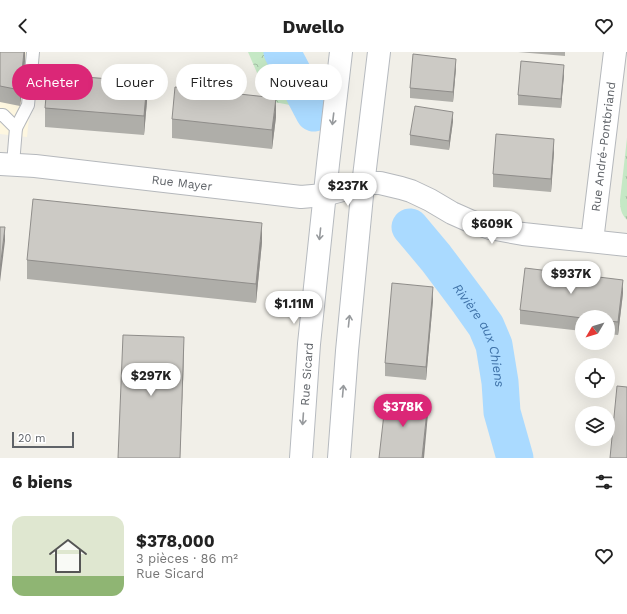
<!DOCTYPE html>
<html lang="fr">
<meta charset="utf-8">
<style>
:root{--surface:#fff;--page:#f2f2f2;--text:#222;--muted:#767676;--accent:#db2777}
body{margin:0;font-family:"Work Sans",sans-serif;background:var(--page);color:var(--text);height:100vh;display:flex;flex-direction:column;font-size:15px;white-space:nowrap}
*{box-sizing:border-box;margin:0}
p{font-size:13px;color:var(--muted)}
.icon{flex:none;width:22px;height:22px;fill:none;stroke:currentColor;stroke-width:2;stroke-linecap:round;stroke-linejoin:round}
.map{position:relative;height:406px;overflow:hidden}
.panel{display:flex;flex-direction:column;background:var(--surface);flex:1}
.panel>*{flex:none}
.top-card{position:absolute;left:12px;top:12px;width:400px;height:36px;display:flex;gap:8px}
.needle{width:26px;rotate:232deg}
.tools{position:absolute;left:575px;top:258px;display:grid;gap:8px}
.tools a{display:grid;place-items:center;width:40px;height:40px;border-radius:50%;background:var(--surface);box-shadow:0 4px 16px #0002;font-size:20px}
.scale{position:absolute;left:12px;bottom:10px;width:62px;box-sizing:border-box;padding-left:4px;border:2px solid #5f6368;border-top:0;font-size:11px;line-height:14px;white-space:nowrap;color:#5f6368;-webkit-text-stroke:3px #fff;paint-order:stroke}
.price{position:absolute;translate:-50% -34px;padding:0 9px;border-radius:14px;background:#fff;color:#222;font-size:13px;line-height:26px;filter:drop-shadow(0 1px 2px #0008)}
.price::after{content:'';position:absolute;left:50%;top:24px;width:12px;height:9px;margin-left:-6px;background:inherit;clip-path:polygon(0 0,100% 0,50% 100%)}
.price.active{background:var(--accent);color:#fff}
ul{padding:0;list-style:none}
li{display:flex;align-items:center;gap:12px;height:100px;padding:0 12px}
li span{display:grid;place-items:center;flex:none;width:112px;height:80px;border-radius:12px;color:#555}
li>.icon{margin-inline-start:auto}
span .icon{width:48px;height:48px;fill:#fffc;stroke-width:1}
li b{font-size:17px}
h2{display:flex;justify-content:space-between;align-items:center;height:48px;padding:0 12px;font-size:17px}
.chip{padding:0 14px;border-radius:18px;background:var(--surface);box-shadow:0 4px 16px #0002;font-size:14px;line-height:36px}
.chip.active{background:var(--accent);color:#fff}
header{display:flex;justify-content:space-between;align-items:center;height:52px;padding:0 12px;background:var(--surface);font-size:18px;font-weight:700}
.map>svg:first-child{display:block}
</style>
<header><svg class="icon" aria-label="back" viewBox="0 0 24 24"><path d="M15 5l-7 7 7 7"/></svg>Dwello<svg class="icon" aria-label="heart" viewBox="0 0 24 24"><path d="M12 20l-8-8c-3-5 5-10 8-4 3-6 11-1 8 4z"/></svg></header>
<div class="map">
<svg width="627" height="406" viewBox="0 0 627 406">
<defs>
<pattern id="forest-crowns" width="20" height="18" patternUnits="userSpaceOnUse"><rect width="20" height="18" fill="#c5e8c5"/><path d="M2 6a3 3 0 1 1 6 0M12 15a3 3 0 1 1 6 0" fill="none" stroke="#a3c0a4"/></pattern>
<pattern id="park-tufts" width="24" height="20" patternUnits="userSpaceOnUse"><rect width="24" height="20" fill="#c5e8c5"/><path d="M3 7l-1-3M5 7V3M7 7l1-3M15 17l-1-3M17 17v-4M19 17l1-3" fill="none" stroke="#a3c0a4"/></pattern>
</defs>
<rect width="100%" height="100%" fill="#f1efe8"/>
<polygon fill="#fef7e0" points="0,0 36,0 27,85 0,82"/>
<polygon fill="url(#forest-crowns)" points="248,0 289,0 298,17 302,37 290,53 274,50 261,30"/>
<path fill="url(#park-tufts)" d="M627 86V168C621 162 620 156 620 148Z"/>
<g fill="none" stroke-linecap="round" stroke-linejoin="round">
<g stroke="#aadaff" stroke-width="37">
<polyline points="282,0 314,61"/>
<path id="s1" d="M410 175 436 206 469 250 486 274 494 293 500 330 502 360 515 406"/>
</g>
<defs>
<g id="lane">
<polyline points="0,63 3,63 16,76 13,112"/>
<polyline points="16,76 28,53 33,0"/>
</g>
<g id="street">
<path id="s2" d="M0 112 35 114 301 145 324 143 369 131H380L401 136 411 139 430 148 452 161 470 169 490 176 523 182 627 193"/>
<path id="s3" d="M592 189 615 0"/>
</g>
<g id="secondary">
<path id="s4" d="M301 406 309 292 328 112 341 0"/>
<polyline points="339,406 347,299 363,133 379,0"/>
</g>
</defs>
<use href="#lane" stroke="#b5b8bc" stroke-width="14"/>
<use href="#street" stroke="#b5b8bc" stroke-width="24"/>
<use href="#secondary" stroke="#b6babf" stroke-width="24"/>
<use href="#lane" stroke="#fff" stroke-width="12"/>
<use href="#street" stroke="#fff" stroke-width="22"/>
<use href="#secondary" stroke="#fff" stroke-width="22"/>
</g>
<g fill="#afaea9">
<polygon points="0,0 25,0 25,9 20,54 0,50"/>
<polygon points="518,0 565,0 565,4"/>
<polygon points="456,16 453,50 410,46 410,36"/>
<polygon points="564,23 561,56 518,53 518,43"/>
<polygon points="147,49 144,83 45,75 45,56"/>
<polygon points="276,65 272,97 172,86 172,67"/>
<polygon points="453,69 449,98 410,93 410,83"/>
<polygon points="554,100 551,140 493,135 493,122"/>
<polygon points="262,190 256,251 27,227 27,208"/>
<polygon points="623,241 618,283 608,282 608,265 582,265 582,279 520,272 520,258"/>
<polygon points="433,248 426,328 385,324 385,311"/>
</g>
<g fill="#8f8d8a">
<polygon points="24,0 25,0 25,9 20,54 20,38"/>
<polygon points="456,7 456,16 453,50 453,40"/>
<polygon points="564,13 564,23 561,56 561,47"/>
<polygon points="147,30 147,49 144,83 144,64"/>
<polygon points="276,46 276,65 272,97 272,78"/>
<polygon points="453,60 453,69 449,98 449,89"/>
<polygon points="554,87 554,100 551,140 551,127"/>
<polygon points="262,171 262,190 256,251 256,232"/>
<polygon points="5,175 5,189 0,230 0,217"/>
<polygon points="623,228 623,241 618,283 618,270"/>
<polygon points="433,235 433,248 426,328 426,315"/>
<polygon points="184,285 184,304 180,406"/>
<polygon points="428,349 428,362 424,406 422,406"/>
</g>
<g fill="#cccac5" stroke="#8f8d8a">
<polygon points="0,0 24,0 20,38 0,34"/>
<polygon points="413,2 456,7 453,40 410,36"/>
<polygon points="521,9 564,13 561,47 518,43"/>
<polygon points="48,22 147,30 144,64 45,56"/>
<polygon points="175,35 276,46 272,78 172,67"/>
<polygon points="415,54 453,60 449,89 410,83"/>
<polygon points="496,82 554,87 551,127 493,122"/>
<polygon points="33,147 262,171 256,232 27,208"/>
<polygon points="0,175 5,175 0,217"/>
<polygon points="525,216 623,228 618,270 608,269 608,265 582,266 520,258"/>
<polygon points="392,231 433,235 426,315 385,311"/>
<polygon points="123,283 184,285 180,406 118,406"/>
<polygon points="617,334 627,335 627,406 610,406"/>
<polygon points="386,344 428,349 422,406 379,406"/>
</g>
<defs><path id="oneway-shaft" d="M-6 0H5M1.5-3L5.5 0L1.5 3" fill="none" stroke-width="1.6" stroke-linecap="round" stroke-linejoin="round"/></defs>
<g stroke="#979a9d">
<use href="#oneway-shaft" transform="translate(333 67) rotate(97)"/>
<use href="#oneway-shaft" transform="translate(320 182) rotate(96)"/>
<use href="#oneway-shaft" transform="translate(349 269) rotate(-84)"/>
<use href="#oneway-shaft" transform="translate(343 339) rotate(-85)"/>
<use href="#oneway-shaft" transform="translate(303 367) rotate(94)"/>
</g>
<g text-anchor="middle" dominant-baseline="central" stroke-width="3.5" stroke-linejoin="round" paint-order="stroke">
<g font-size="12" fill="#5f6368" stroke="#fff">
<text stroke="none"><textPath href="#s3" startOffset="95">Rue André-Pontbriand</textPath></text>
<text stroke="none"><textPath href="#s2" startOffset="183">Rue Mayer</textPath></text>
<text stroke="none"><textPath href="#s4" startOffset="84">Rue Sicard</textPath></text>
</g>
<g font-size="13" font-style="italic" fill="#4174aa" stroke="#fff">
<text stroke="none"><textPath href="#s1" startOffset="131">Rivière aux Chiens</textPath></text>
</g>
</g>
</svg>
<div class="tools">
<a><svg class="needle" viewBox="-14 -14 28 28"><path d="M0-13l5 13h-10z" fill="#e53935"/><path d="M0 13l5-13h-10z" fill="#767676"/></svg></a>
<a><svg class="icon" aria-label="locate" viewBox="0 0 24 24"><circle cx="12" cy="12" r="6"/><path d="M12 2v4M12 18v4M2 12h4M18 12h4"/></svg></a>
<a><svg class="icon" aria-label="layers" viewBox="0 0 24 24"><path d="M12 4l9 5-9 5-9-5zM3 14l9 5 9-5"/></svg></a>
</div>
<div class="scale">20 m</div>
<b class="price" style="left:348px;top:155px">$237K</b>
<b class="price" style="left:492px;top:193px">$609K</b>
<b class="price" style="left:571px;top:243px">$937K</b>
<b class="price" style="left:294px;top:273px">$1.11M</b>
<b class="price" style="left:151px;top:345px">$297K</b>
<b class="price active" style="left:403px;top:376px">$378K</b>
<div class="top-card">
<a class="chip active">Acheter</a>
<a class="chip">Louer</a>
<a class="chip">Filtres</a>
<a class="chip">Nouveau</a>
</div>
</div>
<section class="panel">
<h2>6 biens<svg class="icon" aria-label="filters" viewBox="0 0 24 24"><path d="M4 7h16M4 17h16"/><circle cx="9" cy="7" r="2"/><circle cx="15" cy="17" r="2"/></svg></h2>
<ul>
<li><span style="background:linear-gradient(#dfe7d0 75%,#8fb573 0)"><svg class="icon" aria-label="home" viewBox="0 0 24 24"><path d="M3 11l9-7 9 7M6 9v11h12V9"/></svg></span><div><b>$378,000</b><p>3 pièces · 86 m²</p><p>Rue Sicard</p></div><svg class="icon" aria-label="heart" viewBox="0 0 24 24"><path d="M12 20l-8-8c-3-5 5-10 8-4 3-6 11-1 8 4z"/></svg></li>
</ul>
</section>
